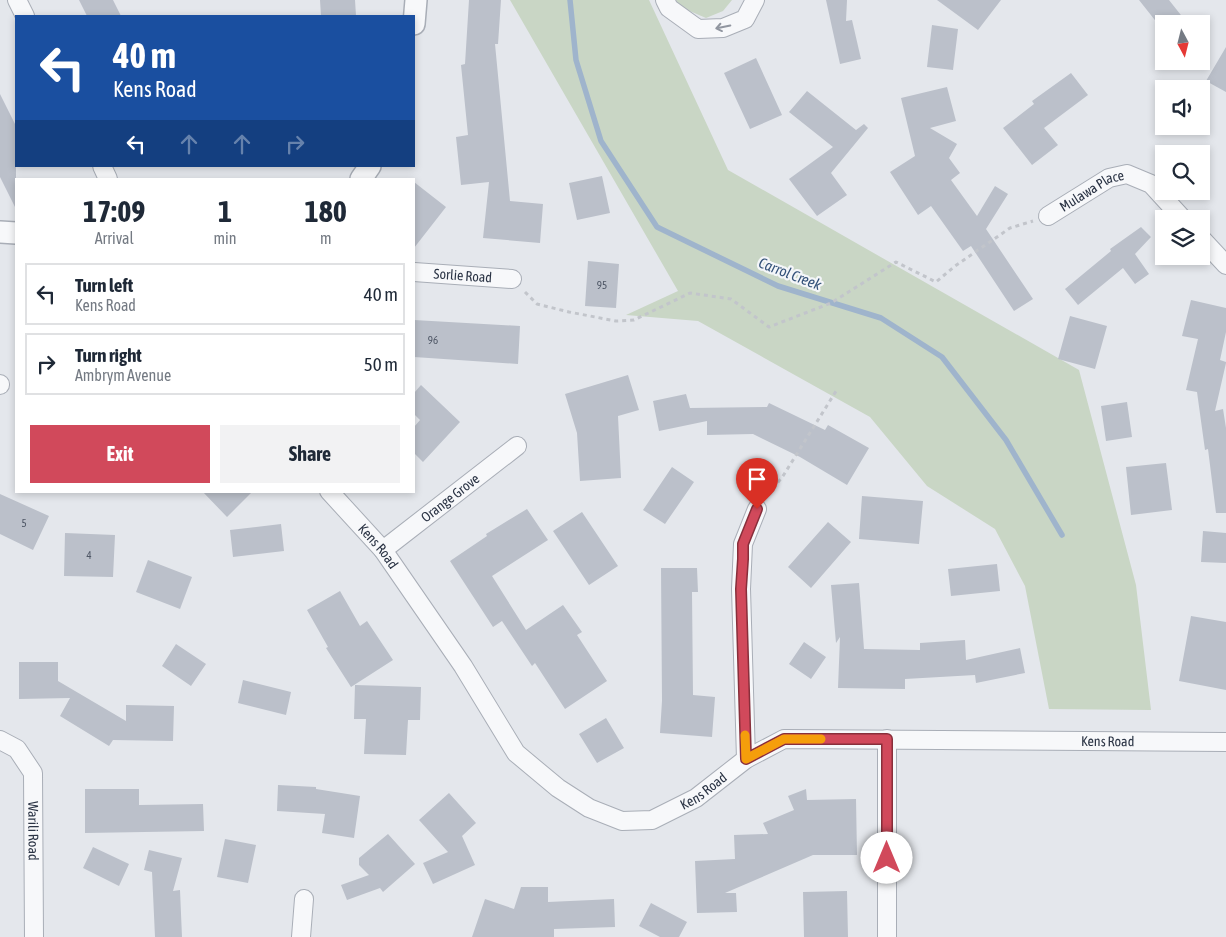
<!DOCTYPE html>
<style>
:root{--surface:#fff;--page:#f2f2f3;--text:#1f2937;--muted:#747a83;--line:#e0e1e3;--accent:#d1495b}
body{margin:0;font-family:"Asap Condensed",sans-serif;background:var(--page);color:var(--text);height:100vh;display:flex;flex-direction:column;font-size:19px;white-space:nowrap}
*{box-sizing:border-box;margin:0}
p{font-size:16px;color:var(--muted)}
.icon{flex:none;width:28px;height:28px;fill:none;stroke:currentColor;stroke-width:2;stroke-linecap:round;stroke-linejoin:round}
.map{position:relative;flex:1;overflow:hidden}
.drawer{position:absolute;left:15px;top:178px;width:400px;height:315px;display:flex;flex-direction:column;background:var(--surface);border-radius:0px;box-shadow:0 2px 8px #0003}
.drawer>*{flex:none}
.banner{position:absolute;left:15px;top:15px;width:400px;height:152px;border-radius:0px;box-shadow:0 2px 8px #0003;background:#1a4fa0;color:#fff;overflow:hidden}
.needle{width:32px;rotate:173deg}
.buttons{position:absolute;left:1155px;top:15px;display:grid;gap:10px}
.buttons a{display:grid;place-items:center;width:55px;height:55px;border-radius:0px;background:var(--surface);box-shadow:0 2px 8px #0003;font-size:25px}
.pin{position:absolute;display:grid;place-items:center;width:42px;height:42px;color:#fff;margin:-51px -21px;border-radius:50% 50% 50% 0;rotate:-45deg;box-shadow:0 0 5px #0007}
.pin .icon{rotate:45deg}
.me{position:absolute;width:55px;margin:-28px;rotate:0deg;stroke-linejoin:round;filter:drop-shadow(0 0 4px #0008)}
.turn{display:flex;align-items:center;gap:18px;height:105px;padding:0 15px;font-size:22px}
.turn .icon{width:65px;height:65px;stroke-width:2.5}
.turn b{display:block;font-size:35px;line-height:42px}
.lanes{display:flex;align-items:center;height:48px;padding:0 15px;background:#0003;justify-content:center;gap:25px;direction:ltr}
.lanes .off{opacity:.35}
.eta{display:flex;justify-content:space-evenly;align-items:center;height:85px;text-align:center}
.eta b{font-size:30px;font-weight:700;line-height:35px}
.primary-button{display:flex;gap:10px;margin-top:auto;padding:10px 15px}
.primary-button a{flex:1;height:58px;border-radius:0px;background:var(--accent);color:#fff;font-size:20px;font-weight:700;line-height:58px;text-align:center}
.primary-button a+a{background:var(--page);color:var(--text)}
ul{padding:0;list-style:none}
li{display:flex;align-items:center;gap:15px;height:62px;margin:0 10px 8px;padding:0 5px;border:2px solid var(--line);border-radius:0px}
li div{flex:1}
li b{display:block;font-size:19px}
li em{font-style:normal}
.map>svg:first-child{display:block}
.green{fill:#c9d6c5}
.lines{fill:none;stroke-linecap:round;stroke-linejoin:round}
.stream{stroke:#9fb4cc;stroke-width:5.5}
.building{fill:#bbc0ca}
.minor-casing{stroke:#a9aeb7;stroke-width:20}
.tertiary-casing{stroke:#a9aeb7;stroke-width:24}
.path{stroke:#c2c5cb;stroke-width:3;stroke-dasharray:4 4;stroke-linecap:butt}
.minor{stroke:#f7f8fa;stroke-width:18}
.tertiary{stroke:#f7f8fa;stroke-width:21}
.oneway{stroke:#9196a0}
.route-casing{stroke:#882f3b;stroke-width:12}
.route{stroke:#d1495b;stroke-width:9}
.slow{stroke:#f59e0b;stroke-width:9}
.labels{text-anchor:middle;stroke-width:4.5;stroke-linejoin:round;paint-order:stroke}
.number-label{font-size:11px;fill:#4f5766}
.street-label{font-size:14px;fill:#2b3445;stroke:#f4f6f9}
.water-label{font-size:15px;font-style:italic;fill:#34527a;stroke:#f4f6f9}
</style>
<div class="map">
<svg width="1226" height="937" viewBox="0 0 1226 937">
<rect width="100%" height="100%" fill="#e4e7ec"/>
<path class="green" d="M510 0H649L728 170 1079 370 1136 585 1151 710 1049 709 1025 586 995 529 927 486 870 417 698 321 626 315 678 291Z
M676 0H732L723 11 706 18 678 6Z"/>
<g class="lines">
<path class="stream" d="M570 0 576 60 601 141 657 227 778 286 881 318 942 357 1006 440 1062 535"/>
</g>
<path class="building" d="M79 0H113L121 16H87Z
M320 0H355L356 16H321Z
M469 0H501L498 44H495L510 201 543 204 540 243 483 238 489 182 461 185 456 137 468 135 461 65 465 64Z
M826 0H847L846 21 852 20 861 59 840 64Z
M937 0H1001L978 30Z
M1139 0H1169L1188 24H1158Z
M932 25 958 29 953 70 927 67Z
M1226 47V92L1206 81Z
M756 58 782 115 750 129 724 73Z
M1071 73 1088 95 1044 128 1058 145 1032 165 1003 128 1034 104 1032 101Z
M947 87 956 121 930 128 957 144 949 158 960 173 951 180 977 216 995 186 1008 194 986 229 1033 299 1014 311 971 246 963 251 931 206 918 215 890 172 915 156 901 98Z
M807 91 856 130 864 124 868 128 831 173 847 195 817 216 789 179 833 147 789 112Z
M0 94 16 126V209L0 177Z
M602 176 610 213 577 220 569 183Z
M414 182 446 207 414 248Z
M1141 227 1151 237 1135 254 1149 274 1135 284 1123 268 1078 305 1065 289 1111 251 1110 249Z
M588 261 619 264 616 308 585 306Z
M1191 300 1226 308V332L1220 360 1226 362V363L1215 411 1223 409 1226 428V513H1216L1208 449 1205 450 1197 392 1186 390 1198 339 1182 336Z
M1070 316 1107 326 1095 369 1058 359Z
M414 320 520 326 518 364 414 357Z
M628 375 639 410 618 416 621 478 580 481 577 433 565 394Z
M421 385 460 422 423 462 414 453V427L420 420 414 414V393Z
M686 394 690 408 767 407 769 403 825 430 828 425 869 448 847 485 800 457 753 434 707 435V421L659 431 653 401Z
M1127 402 1132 437 1106 441 1101 406Z
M1166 463 1172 510 1131 515 1126 467Z
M672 467 694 482 665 524 643 510Z
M202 491H253L227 517Z
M0 494 49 516 33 550 0 534Z
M862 496 923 501 919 544 859 539Z
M527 509 548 540 492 576 526 630 563 605 582 632 577 635 607 681 565 709 535 663 532 666 502 621 493 627 450 561 487 536 486 534Z
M582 512 618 566 589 585 553 531Z
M828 522 851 542 811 588 788 567Z
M281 524 284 551 233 557 230 530Z
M1203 531 1226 533V563L1201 562Z
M65 533 115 535 113 577 64 576Z
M148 560 192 577 180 609 136 592Z
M997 564 1000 591 951 596 948 569Z
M661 568H697L698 592H692L693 695 715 697 712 737 660 733 662 701Z
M859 583 864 649 920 650V643L965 640 966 660 1020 648 1025 673 976 683 975 675 905 679V689L838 688 840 637 836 643 831 585Z
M340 591 360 626 367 621 393 660 351 687 326 648 328 647 307 610Z
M1191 616 1226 622V690L1179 681Z
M804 642 826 657 811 679 789 664Z
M176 644 206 664 191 686 162 666Z
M19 662H58V681L126 721V705L174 706 173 741 113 740 109 746 60 716 70 698 19 699Z
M243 680 291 692 286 715 238 703Z
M355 685 421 687 420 720H408L406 755 364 754 366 719H354Z
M606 718 624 748 597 763 579 734Z
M278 785 316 787V789L360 796 354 838 322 833 325 814 277 811Z
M85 789H139V805L203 804 204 831 85 833Z
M806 789 807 800 856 799 857 855H813L725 893H736L737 912 697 913 695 861 735 859 734 835 768 834 763 823 794 810 788 796Z
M449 793 476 823 462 836 475 865 433 884 423 863 448 852 419 820Z
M388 834 415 864 383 892 380 888 347 900 341 885 369 875 359 865V858Z
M225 839 256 845 248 883 217 877Z
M93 847 129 864 119 886 83 868Z
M149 850 182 858 173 891 180 890 182 937H155L152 872 144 870Z
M521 887H548V902L614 899 615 927 554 929V937H472L485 899 514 909Z
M847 891 848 937H804L803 892Z
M651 903 687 922 679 937H660L639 926Z"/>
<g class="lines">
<g class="minor-casing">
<g id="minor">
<path d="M17 0 25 16"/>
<path d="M665 0 669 8 698 29 723 28 745 19 755 0"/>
<path d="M102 166 108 179"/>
<path id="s1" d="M1048 216 1109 178 1127 174 1151 184 1183 219"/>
<path d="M1201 238 1226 265"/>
<path id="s2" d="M414 272 512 279"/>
<path d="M0 384V385"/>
<path id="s3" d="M329 491 383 550 463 666 516 753 558 788 589 808 622 821 652 820 696 798 746 759 784 739 1226 742"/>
<path id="s4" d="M383 550 517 446"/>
<path id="s5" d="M0 740 17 749 33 773 34 937"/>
<path d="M746 759 741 589 743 544 757 509"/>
<path d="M301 937 304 899"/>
<path d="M887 937V739"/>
</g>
</g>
<g class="tertiary-casing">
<path id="tertiary" d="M414 24 416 0
M361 179 370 166
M0 232 16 233"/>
</g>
<path class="path" d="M525 292 537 304 569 312 616 321 634 320 690 293 731 299 769 327 831 303 896 262 936 282 955 266 1010 228 1033 221
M768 495 783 476 838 388"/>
<use href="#minor" class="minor"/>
<use href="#tertiary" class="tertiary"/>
</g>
<defs><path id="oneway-shaft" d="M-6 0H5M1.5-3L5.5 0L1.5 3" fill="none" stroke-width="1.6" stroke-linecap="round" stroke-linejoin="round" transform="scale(1.25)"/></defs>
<use class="oneway" href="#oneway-shaft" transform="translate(723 27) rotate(168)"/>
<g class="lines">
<g class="route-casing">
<path id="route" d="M757 509 743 544V559L741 589 746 759 784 739H887V858"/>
</g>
<use href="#route" class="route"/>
<path class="slow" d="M745 735 746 759 784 739H821"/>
</g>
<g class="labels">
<g class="number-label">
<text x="602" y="289">95</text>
<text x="433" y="344">96</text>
<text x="24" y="527">5</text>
<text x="89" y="559">4</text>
</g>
<g class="street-label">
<text dy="5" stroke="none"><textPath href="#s1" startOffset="51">Mulawa Place</textPath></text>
<text dy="5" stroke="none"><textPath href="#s2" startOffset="49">Sorlie Road</textPath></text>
<text dy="5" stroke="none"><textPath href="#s4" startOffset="85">Orange Grove</textPath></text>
<text dy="5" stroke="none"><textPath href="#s3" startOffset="74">Kens Road</textPath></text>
<text dy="5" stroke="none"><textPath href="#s3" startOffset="959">Kens Road</textPath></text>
<text dy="5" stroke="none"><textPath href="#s3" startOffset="539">Kens Road</textPath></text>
<text dy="5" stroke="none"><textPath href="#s5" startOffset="106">Warili Road</textPath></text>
</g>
<g class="water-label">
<text transform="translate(790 274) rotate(21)" y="5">Carrol Creek</text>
</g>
</g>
</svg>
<div class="buttons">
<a><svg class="needle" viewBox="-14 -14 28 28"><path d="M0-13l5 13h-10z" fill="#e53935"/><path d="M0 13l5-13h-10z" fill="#747a83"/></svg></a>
<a><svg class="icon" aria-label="sound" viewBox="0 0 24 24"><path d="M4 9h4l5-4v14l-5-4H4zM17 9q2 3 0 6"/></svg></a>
<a><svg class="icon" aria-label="search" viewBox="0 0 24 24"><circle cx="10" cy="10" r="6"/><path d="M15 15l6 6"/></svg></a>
<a><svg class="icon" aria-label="layers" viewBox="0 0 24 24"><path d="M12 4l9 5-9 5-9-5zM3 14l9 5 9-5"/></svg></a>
</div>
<div class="pin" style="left:757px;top:509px;background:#d93025"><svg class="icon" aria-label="arrive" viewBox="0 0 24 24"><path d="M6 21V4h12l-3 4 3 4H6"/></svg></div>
<svg class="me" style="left:887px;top:858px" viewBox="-20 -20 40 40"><circle r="19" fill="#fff"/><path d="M0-13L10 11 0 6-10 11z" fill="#d1495b"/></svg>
<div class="banner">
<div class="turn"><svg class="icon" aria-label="left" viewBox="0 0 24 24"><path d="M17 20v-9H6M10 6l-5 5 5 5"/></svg><div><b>40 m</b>Kens Road</div></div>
<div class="lanes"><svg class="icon" aria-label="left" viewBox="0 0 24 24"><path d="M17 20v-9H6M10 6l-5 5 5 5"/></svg><svg class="icon off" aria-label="ahead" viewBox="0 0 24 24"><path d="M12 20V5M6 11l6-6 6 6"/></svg><svg class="icon off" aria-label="ahead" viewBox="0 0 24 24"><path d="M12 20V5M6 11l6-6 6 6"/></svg><svg class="icon off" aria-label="right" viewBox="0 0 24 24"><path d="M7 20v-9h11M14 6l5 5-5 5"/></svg></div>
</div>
<section class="drawer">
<div class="eta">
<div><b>17:09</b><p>Arrival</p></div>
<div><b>1</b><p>min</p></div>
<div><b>180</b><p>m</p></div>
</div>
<ul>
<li><svg class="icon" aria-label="left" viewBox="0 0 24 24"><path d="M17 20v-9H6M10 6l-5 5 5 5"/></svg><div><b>Turn left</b><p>Kens Road</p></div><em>40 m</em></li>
<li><svg class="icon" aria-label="right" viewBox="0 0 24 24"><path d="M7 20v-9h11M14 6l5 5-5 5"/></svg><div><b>Turn right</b><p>Ambrym Avenue</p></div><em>50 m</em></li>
</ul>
<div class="primary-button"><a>Exit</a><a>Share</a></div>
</section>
</div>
